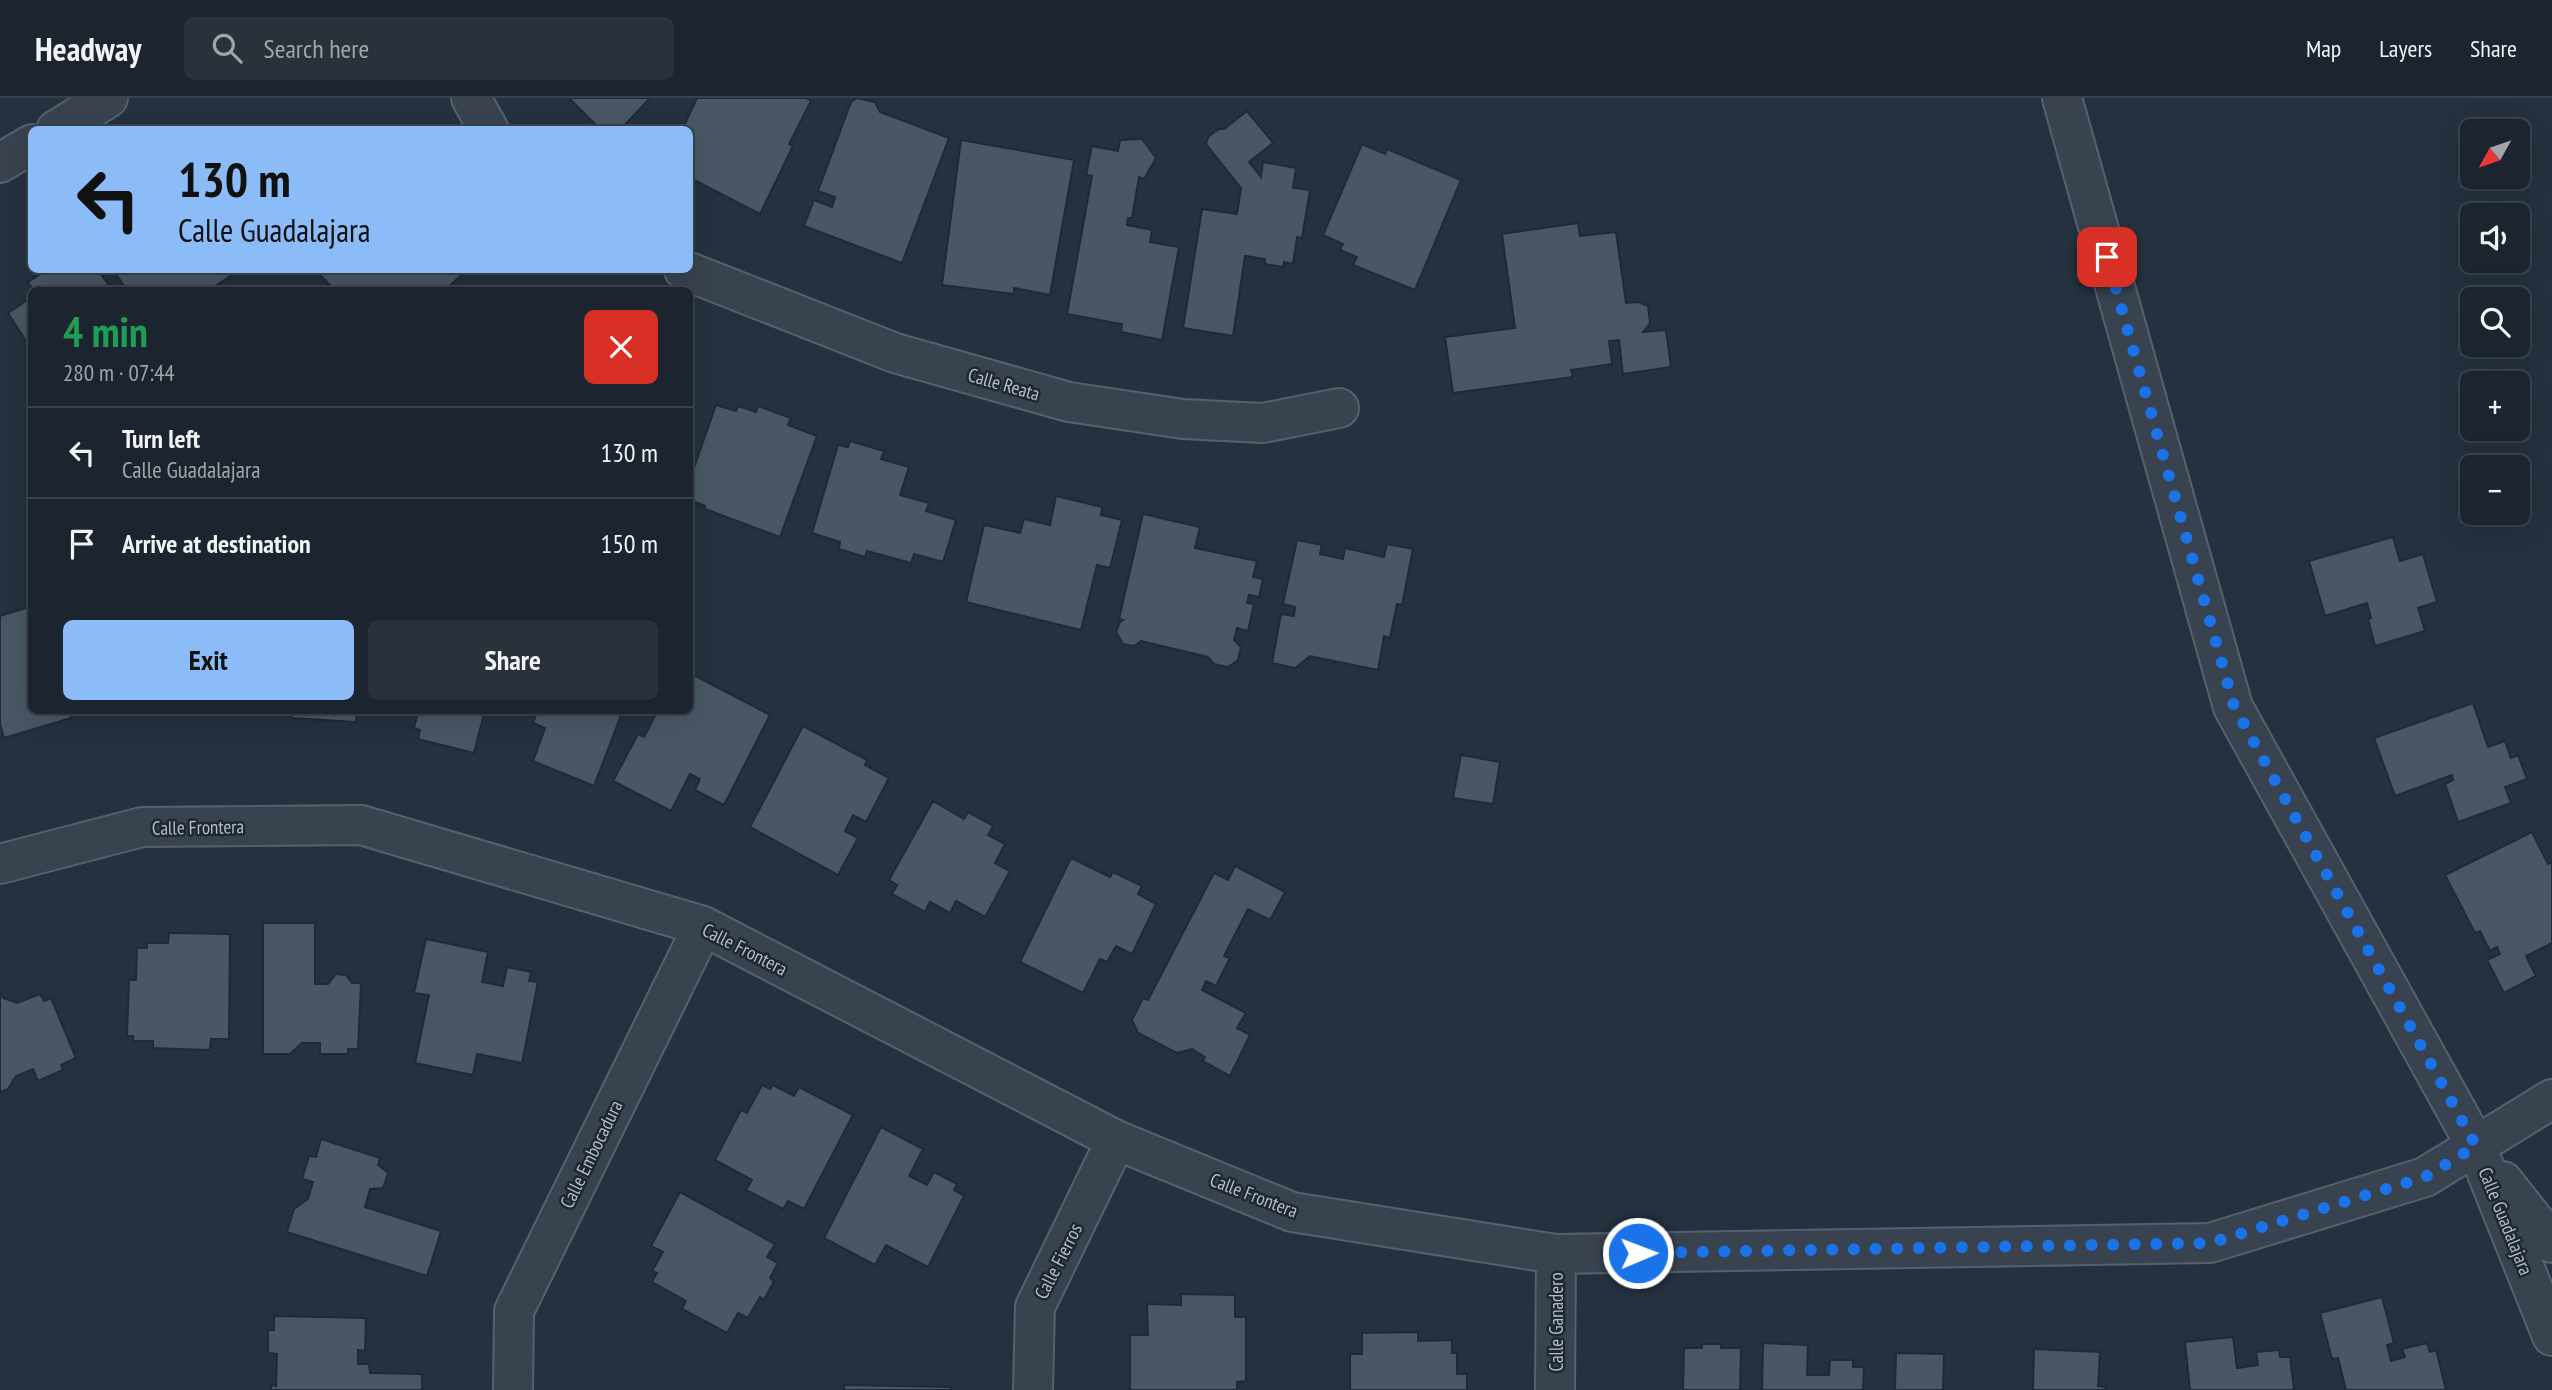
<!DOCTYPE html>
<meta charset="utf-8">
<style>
:root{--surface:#1c252f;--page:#29313b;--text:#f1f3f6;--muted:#a0a5aa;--line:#3a424b;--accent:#8cbcf8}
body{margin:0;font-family:"PT Sans Narrow",sans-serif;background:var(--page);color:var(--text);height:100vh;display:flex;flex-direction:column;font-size:26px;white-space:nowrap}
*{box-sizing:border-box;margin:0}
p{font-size:23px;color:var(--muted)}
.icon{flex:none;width:38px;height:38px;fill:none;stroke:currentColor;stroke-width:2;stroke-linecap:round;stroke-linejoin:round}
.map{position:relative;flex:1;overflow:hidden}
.details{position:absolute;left:28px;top:189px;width:665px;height:427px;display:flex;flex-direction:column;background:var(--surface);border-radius:10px;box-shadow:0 7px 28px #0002,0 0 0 2px var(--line)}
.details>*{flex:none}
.top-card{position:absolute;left:28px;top:28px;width:665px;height:147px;border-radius:10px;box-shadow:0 7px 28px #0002,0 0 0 2px var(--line);background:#8cbcf8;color:#111;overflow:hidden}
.needle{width:46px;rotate:230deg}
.buttons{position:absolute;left:2460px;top:21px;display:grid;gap:14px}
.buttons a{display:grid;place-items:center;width:70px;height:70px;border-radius:10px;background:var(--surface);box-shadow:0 7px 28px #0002,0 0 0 2px var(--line);font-size:35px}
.pin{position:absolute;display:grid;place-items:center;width:60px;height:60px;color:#fff;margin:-30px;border-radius:14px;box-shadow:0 4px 10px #0006}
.me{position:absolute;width:77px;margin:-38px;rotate:89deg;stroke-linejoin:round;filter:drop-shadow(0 0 5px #0008)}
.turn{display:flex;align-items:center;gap:24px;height:147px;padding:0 35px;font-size:32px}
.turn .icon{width:91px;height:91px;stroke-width:2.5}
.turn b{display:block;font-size:49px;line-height:60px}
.round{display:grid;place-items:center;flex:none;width:74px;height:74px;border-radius:10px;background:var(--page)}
.headline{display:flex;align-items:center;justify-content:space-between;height:119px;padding:0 35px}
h1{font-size:42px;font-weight:600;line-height:52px;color:#1e9e55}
.action{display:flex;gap:14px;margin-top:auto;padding:14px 35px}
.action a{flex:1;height:80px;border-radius:10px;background:var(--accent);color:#111;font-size:28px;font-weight:600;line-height:80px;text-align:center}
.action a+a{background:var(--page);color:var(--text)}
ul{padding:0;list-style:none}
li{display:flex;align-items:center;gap:21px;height:91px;padding:0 35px;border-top:2px solid var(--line)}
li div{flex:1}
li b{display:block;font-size:26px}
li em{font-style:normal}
header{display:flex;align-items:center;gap:42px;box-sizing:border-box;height:98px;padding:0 35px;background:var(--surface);border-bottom:2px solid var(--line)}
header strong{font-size:33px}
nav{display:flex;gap:38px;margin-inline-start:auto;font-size:24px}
.search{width:490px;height:63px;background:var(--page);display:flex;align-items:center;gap:18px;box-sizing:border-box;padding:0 24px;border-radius:10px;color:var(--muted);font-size:26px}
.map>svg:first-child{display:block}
.building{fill:#495765;stroke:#202a36;stroke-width:2}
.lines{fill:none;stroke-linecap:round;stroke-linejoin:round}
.minor-casing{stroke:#57616d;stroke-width:42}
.minor{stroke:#39434f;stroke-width:38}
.route{stroke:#1a73e8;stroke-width:12;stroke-dasharray:0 21.6}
.labels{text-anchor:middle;stroke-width:5;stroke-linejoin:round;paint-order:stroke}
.street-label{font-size:19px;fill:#b5beca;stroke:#1e2834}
</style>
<header>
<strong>Headway</strong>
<div class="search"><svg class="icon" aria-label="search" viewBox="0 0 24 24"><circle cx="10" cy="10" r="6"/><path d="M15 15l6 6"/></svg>Search here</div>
<nav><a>Map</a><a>Layers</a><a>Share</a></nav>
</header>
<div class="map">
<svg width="2552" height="1292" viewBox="0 0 2552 1292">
<rect width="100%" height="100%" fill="#25313f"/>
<path class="building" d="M569 0H650L620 32H608L606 29 601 32Z
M697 0H806L811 3 789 46 793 48 760 116 690 80V67L693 60 690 58V32H682Z
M857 0 875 4 880 14 949 40 902 165 804 128 814 102 832 109 835 99 818 93 851 4Z
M1247 13 1273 45 1249 64 1261 79 1263 64 1296 70 1293 90 1310 92 1302 140 1297 139 1293 166 1284 164 1283 169 1265 166V161L1245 158 1233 238 1183 230 1202 111 1237 116 1241 90 1206 46 1209 38 1219 31H1224Z
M1142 41 1156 60 1144 81 1139 79 1132 120H1128L1127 127 1152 132 1150 144 1179 149 1162 242 1121 234 1122 226 1067 216 1092 78 1086 77 1092 48 1118 53 1120 42Z
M961 42 1074 62 1050 197 1014 190V196L942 187Z
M1362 46 1385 56 1387 51 1461 82 1415 192 1353 167 1357 159 1340 152 1343 146 1323 137Z
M1578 125 1580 138 1616 134 1626 205 1638 204 1648 208 1650 225 1643 234 1666 232 1671 269 1623 276 1619 242 1609 243 1612 266 1571 272 1573 279 1453 295 1445 239 1515 230 1502 136Z
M47 172 53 174 56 172H98L112 192H33L28 184Z
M113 172H234L236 174 214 189 216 192H127Z
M315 172H467L445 192H330L333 190Z
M32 199V252L8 215Z
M716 307 736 313 738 308 756 314 758 308 791 320 788 327 817 338 780 439 705 411V408L690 402V381Z
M850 343 884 353 881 361 909 369 900 397 929 405 926 413 956 422 943 464 914 456 911 465 867 453 865 459 839 451 840 444 812 435 838 347 848 349Z
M1056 398 1102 409 1101 417 1122 422 1110 470 1097 467 1081 532 966 504 984 427 1020 435 1024 421 1050 427Z
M1143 416 1200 429 1195 450 1257 463 1253 479 1263 481 1259 499 1249 497 1247 505 1254 506 1248 533 1237 530 1234 542 1241 549 1238 562 1228 569 1214 566 1208 559 1141 543 1134 548 1123 546 1116 534 1120 524 1123 522 1119 521Z
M2393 439 2400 463 2423 456 2437 504 2418 510 2425 533 2375 548 2368 521 2371 520 2367 505 2325 518 2309 463Z
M1297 442 1322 447 1320 456 1343 461 1345 450 1384 459 1387 446 1413 451 1402 507 1397 506 1390 540 1384 538 1378 572 1310 558 1295 570 1272 565 1281 516 1294 518 1295 509 1283 506Z
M32 508V612H69L71 620 4 640 0 626V518Z
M690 575 770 617 724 707 695 692 700 681 690 676 671 713 613 683 638 636 644 639 658 612H690Z
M2473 605 2488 649 2505 643 2511 660 2518 657 2527 681 2505 689 2511 705 2458 724 2445 686 2453 682 2452 677 2395 698 2374 640Z
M292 612H357L356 624 292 620Z
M395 612H485L474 655 418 641 420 632 414 630 417 618Z
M538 612H623L594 688 533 663 545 630 533 625Z
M803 628 867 662 865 667 889 680 866 724 853 717 845 733 858 740 838 777 750 729Z
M1461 657 1500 664 1493 706 1453 700Z
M933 703 964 721 968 714 993 728 988 737 1005 746 995 765 1010 773 985 819 956 803 950 815 930 804 925 814 892 796 897 787 889 782Z
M2532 734 2548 766 2552 764V845L2526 858 2536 878 2504 895 2487 862 2500 856 2497 849 2490 853 2480 833 2475 835 2445 777Z
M1071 760 1110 779 1113 774 1142 788 1138 796 1156 806 1132 856 1116 848 1107 864 1100 861 1083 895 1020 864Z
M1235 768 1285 794 1270 822 1248 811 1224 858 1230 860 1216 888 1206 883 1202 892 1246 915 1237 930 1250 937 1230 978 1203 963 1205 959 1192 951 1177 955 1138 935 1132 922 1143 900 1148 902 1214 775 1228 782Z
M263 825H315V886H328L336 876 346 877 352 885H361L358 951H348V956H320V945H302L290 956H263Z
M169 835 230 836 229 941H211L210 952 153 950V943H133V938H127L129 882H136L137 850H147V845H168Z
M426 841 488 854 482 884 503 888 507 869 531 874 529 883 538 884 522 965 477 956 473 977 415 965 429 897 414 895Z
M0 894 3 900 17 905 40 896 44 903 51 900 76 960 61 967 63 972 38 983 33 971 16 978 8 991 0 994Z
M762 987 770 991 773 987 794 998 799 989 853 1017 804 1111 788 1103 783 1111 746 1092 752 1082 715 1062 741 1012 747 1015Z
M881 1029 923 1051 909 1078 927 1087 934 1074 957 1086 954 1092 964 1098 928 1169 886 1147 875 1167 824 1140Z
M321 1041 380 1060 378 1067 388 1075 383 1090 370 1091 365 1109 441 1133 427 1178 287 1134 294 1111 308 1101 313 1084 302 1081 309 1058 316 1059Z
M680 1094 775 1146 767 1159 778 1165 770 1180 774 1183 764 1202 760 1199 748 1220 738 1215 727 1235 682 1211 686 1203 652 1184 657 1175 652 1173 663 1154 651 1148Z
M1181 1196 1235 1197V1219H1246V1283L1237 1284V1292H1130V1237H1148L1147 1206 1181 1207Z
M2382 1199 2394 1245 2387 1247 2391 1263 2405 1259 2402 1251 2427 1245 2430 1254 2436 1252 2446 1292H2346L2338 1260 2332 1261 2320 1215Z
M274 1218 366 1220 365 1253 358 1252V1266H369L370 1275 422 1276V1292H271V1287L276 1288 277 1256 268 1255V1232H274Z
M1418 1234V1243L1452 1242V1255H1457V1276H1467V1292H1350V1256H1362V1235Z
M2233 1239 2237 1270 2258 1267 2256 1254 2279 1252 2280 1259H2290L2294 1292H2190L2185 1244Z
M1763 1245 1808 1247 1807 1277H1829L1830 1262H1853V1269H1864L1863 1292H1762Z
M1702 1246H1721V1250H1741L1740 1292H1683L1684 1250H1702Z
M2034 1251 2100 1254 2098 1288 2106 1289V1292H2033Z
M1896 1255 1944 1256 1943 1292H1895Z
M844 1287 951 1289V1292H844Z"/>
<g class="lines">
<g class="minor-casing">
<path id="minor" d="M471 0 489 32
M2062 0 2233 609 2476 1048 2552 1238
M56 32 108 0
M0 65 32 46
M684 172 895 255 1069 304 1183 321 1263 325 1339 310
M0 766 142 729 361 727 703 828 1116 1042 1292 1114 1556 1156 2210 1145 2425 1079 2552 1001
M2503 1083 2552 1145
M513 1292 514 1213 703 828
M1033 1292 1035 1209 1116 1042
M1555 1292 1556 1156"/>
</g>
<use href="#minor" class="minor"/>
</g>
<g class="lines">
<path class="route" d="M1638 1155 2210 1145 2425 1079 2476 1048 2234 608 2107 159"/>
</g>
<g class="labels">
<g class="street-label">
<text transform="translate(1004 286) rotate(16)" y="7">Calle Reata</text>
<text transform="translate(198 729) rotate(-1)" y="7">Calle Frontera</text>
<text transform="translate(745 851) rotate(27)" y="7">Calle Frontera</text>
<text transform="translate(591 1056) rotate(-64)" y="7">Calle Embocadura</text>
<text transform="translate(1254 1097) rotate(21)" y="7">Calle Frontera</text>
<text transform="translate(2506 1123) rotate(68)" y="7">Calle Guadalajara</text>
<text transform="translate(1058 1163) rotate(-63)" y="7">Calle Fierros</text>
<text transform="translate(1556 1224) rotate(-90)" y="7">Calle Ganadero</text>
</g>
</g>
</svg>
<div class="buttons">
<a><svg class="needle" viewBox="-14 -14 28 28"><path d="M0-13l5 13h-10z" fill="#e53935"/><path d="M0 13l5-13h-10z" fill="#a0a5aa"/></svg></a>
<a><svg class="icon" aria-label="sound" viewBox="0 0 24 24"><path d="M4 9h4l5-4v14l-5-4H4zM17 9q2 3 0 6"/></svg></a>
<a><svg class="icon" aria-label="search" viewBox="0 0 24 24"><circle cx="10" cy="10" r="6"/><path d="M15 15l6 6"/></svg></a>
<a>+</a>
<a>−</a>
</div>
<div class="pin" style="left:2107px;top:159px;background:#d93025"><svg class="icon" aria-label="arrive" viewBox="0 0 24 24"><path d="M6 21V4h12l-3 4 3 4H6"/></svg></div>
<svg class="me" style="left:1638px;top:1155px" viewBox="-20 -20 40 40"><circle r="17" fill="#1a73e8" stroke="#fff" stroke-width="3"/><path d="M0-11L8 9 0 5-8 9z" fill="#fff"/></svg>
<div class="top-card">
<div class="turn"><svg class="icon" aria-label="left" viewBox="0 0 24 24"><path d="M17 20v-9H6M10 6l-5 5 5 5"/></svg><div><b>130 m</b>Calle Guadalajara</div></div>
</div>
<section class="details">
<div class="headline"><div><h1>4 min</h1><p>280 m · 07:44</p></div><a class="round" style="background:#d93025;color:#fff"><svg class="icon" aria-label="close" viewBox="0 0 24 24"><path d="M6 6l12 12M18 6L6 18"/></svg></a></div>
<ul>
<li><svg class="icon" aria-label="left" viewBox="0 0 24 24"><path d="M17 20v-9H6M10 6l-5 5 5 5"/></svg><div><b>Turn left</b><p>Calle Guadalajara</p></div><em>130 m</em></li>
<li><svg class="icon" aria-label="arrive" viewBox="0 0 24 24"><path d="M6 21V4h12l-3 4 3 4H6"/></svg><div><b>Arrive at destination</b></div><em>150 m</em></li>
</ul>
<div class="action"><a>Exit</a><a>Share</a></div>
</section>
</div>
